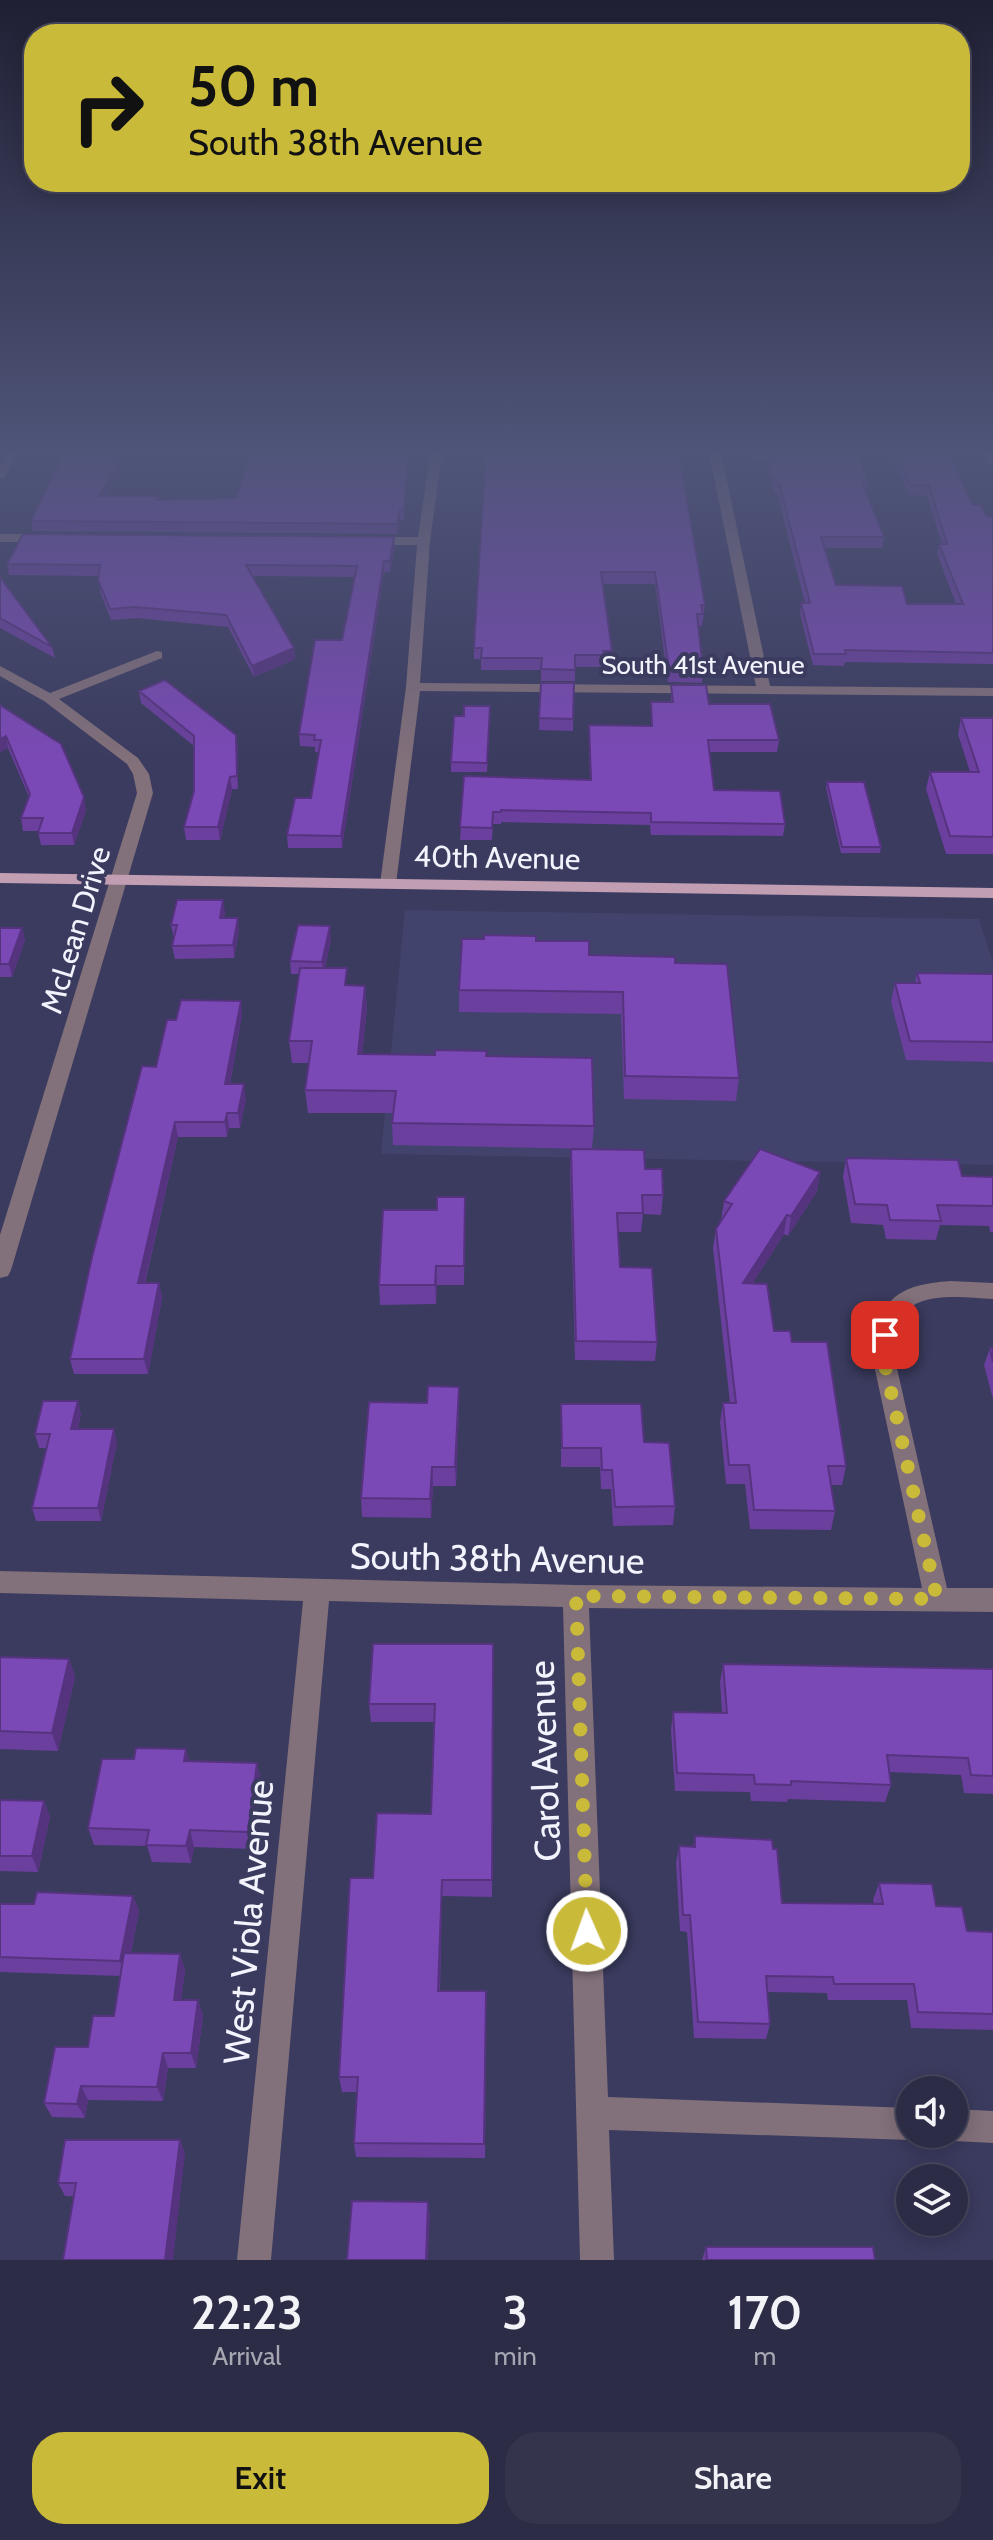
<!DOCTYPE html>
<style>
:root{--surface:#2c2c46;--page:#34344d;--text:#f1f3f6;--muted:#a6a7b3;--line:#48485f;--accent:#caba3a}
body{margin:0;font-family:Cabin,sans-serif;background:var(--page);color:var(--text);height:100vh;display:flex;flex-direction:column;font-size:30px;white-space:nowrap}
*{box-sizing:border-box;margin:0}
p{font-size:26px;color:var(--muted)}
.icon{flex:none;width:44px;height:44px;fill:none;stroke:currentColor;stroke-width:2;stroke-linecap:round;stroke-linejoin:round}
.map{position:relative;height:2260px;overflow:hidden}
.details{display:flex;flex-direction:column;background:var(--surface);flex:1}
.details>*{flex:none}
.guide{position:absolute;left:24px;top:24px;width:946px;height:168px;border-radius:32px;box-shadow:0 4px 20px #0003,0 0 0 2px var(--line);background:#caba3a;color:#111;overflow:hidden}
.buttons{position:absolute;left:896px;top:2076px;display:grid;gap:16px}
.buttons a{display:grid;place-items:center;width:72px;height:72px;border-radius:50%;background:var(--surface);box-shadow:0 4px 20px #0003,0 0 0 2px var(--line);font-size:40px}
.pin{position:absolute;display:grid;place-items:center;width:68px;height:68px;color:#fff;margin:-34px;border-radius:16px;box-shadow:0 4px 12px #0006}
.me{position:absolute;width:88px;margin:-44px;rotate:358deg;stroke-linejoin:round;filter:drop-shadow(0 0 6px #0008)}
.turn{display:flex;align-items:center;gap:28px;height:168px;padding:0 32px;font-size:36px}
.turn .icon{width:104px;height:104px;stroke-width:2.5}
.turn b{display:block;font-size:56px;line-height:68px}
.eta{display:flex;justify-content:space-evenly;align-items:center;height:136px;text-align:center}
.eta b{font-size:48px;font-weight:600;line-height:56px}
.button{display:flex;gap:16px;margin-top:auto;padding:16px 32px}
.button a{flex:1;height:92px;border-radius:32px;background:var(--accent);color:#111;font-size:32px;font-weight:600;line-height:92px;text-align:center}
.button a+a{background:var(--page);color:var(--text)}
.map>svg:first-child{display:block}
.built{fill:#42436d}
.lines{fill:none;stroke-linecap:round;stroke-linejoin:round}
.minor{fill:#82707a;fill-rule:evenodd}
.primary{fill:#c29eb3;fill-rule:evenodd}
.wall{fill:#6a3f9d}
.shaded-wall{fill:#56337f}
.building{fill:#7b49b6;stroke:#56337f;stroke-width:2}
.route{stroke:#caba3a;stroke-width:14;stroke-dasharray:0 25.2}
.labels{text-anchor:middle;stroke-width:8;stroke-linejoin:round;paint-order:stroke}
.far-street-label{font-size:26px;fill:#f2f3fc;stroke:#3a3b5e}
.street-label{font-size:30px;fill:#f2f3fc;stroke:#3a3b5e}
.near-street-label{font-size:36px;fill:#f2f3fc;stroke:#3a3b5e}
</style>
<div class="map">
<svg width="993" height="2260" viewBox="0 0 993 2260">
<rect width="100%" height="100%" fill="#3a3b5e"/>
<path class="built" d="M405 910 979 919 993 963V1165L381 1154Z"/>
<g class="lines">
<path class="minor" d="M11 447H22L4 478 0 479V466Z
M431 447H443L430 541 420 683 756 686 708 447H720L770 686 993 688V696L420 691 396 884 394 888H382L380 884 406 687 417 545H368L362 541 368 537H418Z
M980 447H991L993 466 989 465Z
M0 534H48L54 538 48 542H0Z
M157 651 162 652V658L59 699 138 758 149 774 153 793 11 1270 8 1276 0 1278V1235L137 793 133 774 127 764 44 701 0 676V666L50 693Z
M950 1281 993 1283V1299C965 1298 915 1289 900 1320 895 1329 895 1341 893 1351L947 1588H993V1612L589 1608 608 2097 910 2108V2134L922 2136 910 2140 609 2130 614 2260H580L563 1607 329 1601 271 2260H237L303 1601 0 1593V1571L576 1585 922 1588 871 1351C880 1299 897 1285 950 1281Z
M954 2109 993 2111V2143L954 2141 942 2137 941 2134H954Z"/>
<path class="primary" d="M0 873 993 888V898L0 883Z"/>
</g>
<path class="wall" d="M59 447H112L122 469 106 496 159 500 236 498 250 457 150 452 149 447H410L404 520H400L398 534 33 531 31 521 63 454Z
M486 447 705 605 702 626H698L703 671 702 683 668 682 655 584H603L612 651 611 663H603V667H575V681H541V670H481V659H474V648Z
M751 447H857L868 484 867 494 884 537 882 548H824L836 585 907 604H956L937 554 939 544H942L927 496 909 495 888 447H947L972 504 986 516 993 517V664L845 662 844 666 813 665 800 614 801 603H805L777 493H774L766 462H755Z
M395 548 390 572H384L342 848H288L287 835 311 798 319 752H315V747L300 746 299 734 342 640 355 577 252 576 294 648 295 659 254 677 228 627 137 618 111 620 100 592 99 576 9 575 7 564Z
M0 577 52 647 55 658 0 628Z
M541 683H574L573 731 539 730Z
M671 685 779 740 777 752H710L714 790 785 824 783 836 651 835 650 825 501 822V824H493L492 840H460L464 776 590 780 589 725 651 726V702H671Z
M139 691 238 748V789H232L220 840H186L184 827 194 791V746L141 703Z
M0 705 86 810 74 845H41L38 831H23L21 818 29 797 8 748 0 752Z
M490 706 487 772H451V762L464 716Z
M961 718H993V854H946L926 789 930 772H970L958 734Z
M827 782 881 847 880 853H841L826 788Z
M225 912 224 918 239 930 234 958 175 959 172 946 174 938 171 925Z
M0 928H22L25 940 12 977H0Z
M331 939 325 968 348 985 365 986 367 1008 362 1054 487 1056 594 1126 592 1149 393 1145 392 1123 393 1113H308L305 1090 309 1063H292L289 1041 299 974H291L290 961Z
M536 941 589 955 675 963 739 1078 736 1101 624 1099 621 1014 459 1012V990Z
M917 973 993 974V1062L906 1060 891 1002 895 983H915Z
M242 1015 230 1084 246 1099 240 1128H229L227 1137H178L145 1283H159L162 1298 148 1374H74L70 1359 156 1067Z
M571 1149 645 1169 663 1195 661 1215 643 1214 641 1232H618L620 1267 657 1342 655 1361 575 1360 570 1168Z
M846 1158 962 1176 993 1177V1232H990L989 1226 940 1225 936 1240 886 1239 883 1225 851 1223 843 1177Z
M820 1172 817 1191 788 1236 784 1234 752 1284 774 1331 792 1342 846 1466 842 1485H831L835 1511 831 1530 750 1529 745 1484H726L720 1422 723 1403H730L713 1248 716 1229 721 1220 724 1201Z
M437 1210 465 1217 464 1285H437L436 1304 380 1305 379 1285Z
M990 1348H993V1399L984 1365Z
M459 1387V1406L456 1486H433L431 1518 362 1517 361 1498 427 1403Z
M78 1401 81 1414 78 1429 117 1442 101 1521H36L32 1508 47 1448H39L35 1434Z
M561 1404 644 1442 675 1506 673 1525 613 1526 611 1489H601L600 1467H561Z
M493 1644 492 1897 442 1896 440 1991H486L485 2158 356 2157 354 2143 357 2092H342L339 2077 431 1814 435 1722H371L369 1704Z
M0 1657 69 1659 75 1677 58 1751 0 1749Z
M723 1664 993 1669V1794L964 1793 961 1775 890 1772 891 1785 885 1802 788 1799 787 1802 751 1801 750 1792 675 1791 671 1730 673 1712H722L720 1682Z
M189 1761 261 1780 252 1849 194 1847 191 1863 152 1862 147 1846 94 1845 88 1828Z
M0 1800 44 1801 50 1817 38 1872 0 1871Z
M695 1836 782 1903 874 1904 873 1900 879 1883 936 1906 967 1931 993 1932V2030L911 2028 907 2000H828L827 1993 767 1992 770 2024 766 2039 694 2038 687 1932 680 1931 676 1863 679 1846 693 1847Z
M133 1896 139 1911 131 1953 185 1969 181 2000H198L203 2016 196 2068H168L163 2101 88 2100 85 2118 52 2117 44 2103 114 2016 121 1976 0 1972V1904H34Z
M180 2140 185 2154 73 2196H65L58 2183Z
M706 2247 875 2260H702Z"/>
<path class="shaded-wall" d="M409 447H410L404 520V510Z
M120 459 122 469 101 506 99 496Z
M400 510V520L398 534 397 524Z
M394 537 395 548 390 572V561Z
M384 561V572L342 848 341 836Z
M294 648 295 659 254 677 252 666Z
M236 735 238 748V789L237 776Z
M6 736 8 748 0 752V739Z
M230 777 232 789 220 840 218 827Z
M84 797 86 810 74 845 72 833Z
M223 900 225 912 221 930 220 918Z
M238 918 239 930 234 958 233 945Z
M330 926 331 939 323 975 322 962Z
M22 928 25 940 12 977 9 964Z
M365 986 367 1008 360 1076 358 1054Z
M241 1001 242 1015 227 1099 225 1084Z
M244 1084 246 1099 240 1128 238 1113Z
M227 1113 229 1128 227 1137 225 1122Z
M175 1122 178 1137 141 1298 138 1283Z
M820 1172 817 1191 788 1236 791 1216Z
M787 1215 784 1234 740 1303 743 1283Z
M436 1266 437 1285 436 1304 435 1285Z
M159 1283 162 1298 148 1374 144 1359Z
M459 1387V1406L456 1486 455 1467Z
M78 1401 81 1414 75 1442 71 1429Z
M114 1429 117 1442 101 1521 98 1508Z
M432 1467 433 1486 431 1518 430 1499Z
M69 1659 75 1677 58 1751 52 1733Z
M186 1749 191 1767 184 1761Z
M257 1763 261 1780 252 1849 248 1832Z
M44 1801 50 1817 38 1872 32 1856Z
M190 1830 194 1847 191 1863 186 1846Z
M442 1880V1896L439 2006 438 1991Z
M133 1896 139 1911 126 1976 120 1961Z
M180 1954 185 1969 179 2016 174 2000Z
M198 2000 203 2016 196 2068 191 2053Z
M163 2053 168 2068 163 2101 157 2087Z
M81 2086 88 2100 85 2118 77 2104Z
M180 2140 185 2154 173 2260H165Z
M428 2202 430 2215 428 2260H426Z"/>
<path class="building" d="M63 447H112L120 459 99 496H159L157 500 236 498 253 447H409L404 510H400L397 524 31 521 65 450Z
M486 447H678L705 605H701L703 614H697L703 671 669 670 655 572H601L612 651H603L604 655H575V670L541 669 542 658H481L482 648H474Z
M755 447H857L868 484H863L884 537H821L836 585 902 586 907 604H963L939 544H947L929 485H910L894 447H947L972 504 981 505 986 516 993 517V653L845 650 846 654H814L801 603H810L779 483 775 482 767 452H756Z
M23 534 394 537 390 561H384L341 836 287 835 295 798H311L321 740H314L315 735 299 734 315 640H342L357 566 246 565 294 648 252 666 226 615 135 607 110 609 98 580 100 565 7 564Z
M0 577 52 647 0 618Z
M165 680 236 735 237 776 230 777 218 827H184L194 791V736L139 691Z
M541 683H574L573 719 539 718Z
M671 685H706L709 704H770L779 740H708L714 790 780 791 785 824 651 822V813L501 810V812H493L492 828 460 827 464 776 591 780 589 725 652 726 651 702H673Z
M0 705 61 744 84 797 72 833H38L43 818H21L30 794 6 736 0 739Z
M464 706H490L487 763 451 762 454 716H464Z
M961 718H993V837L950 836 930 772H979Z
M827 782H864L881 847H842Z
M177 900H223L220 918H238L233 945 172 946 177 925H171Z
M298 925 330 926 322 962 290 961Z
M0 928H22L9 964H0Z
M484 935 536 936V941H589V955L675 957V963L727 964 739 1078 625 1076 623 992 459 990 462 939H484Z
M300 968H347L345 985 365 986 358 1054 435 1055V1050L487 1051 486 1056 592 1058 594 1126 392 1123 396 1091 305 1090 312 1041H289Z
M917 973 993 974V1042L910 1041 895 983H920Z
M181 1000 241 1001 225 1084H244L238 1113H227L225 1122H175L138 1283H159L144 1359H70L92 1257 142 1066 156 1067 167 1020H176Z
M571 1149 644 1150 645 1169H662L663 1195H642L643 1213H617L620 1267 652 1268 657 1342 576 1341Z
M760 1149 820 1172 791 1216 787 1215 743 1283 767 1284 774 1331H790L792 1342H827L846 1466H828L835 1511 754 1510 749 1465H729L723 1403H736L716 1229 732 1204 724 1201Z
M846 1158 958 1160 962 1176 993 1177V1206L937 1205 941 1221 890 1220 887 1205 855 1204Z
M437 1197H465L464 1266H436L435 1285H379L383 1210H437Z
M990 1348H993V1362Z
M428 1386 459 1387 455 1467H432L430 1499 361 1498 369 1402 427 1403Z
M43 1401H78L71 1429H114L98 1508H32L50 1434H35Z
M561 1404H641L644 1442 669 1443 675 1506 615 1507 612 1470H602L601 1448H562Z
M373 1644H493L492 1880H442L438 1991H486L484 2144 354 2143 358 2077H339L350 1878H373L377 1813 431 1814 435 1704H369Z
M0 1657 69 1659 52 1733 0 1731Z
M723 1664 993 1669V1776L971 1775 968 1758 887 1755 891 1785 791 1781V1785L755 1784 754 1775 677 1773 673 1712 727 1713Z
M136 1748 186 1749 184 1761 257 1763 248 1832 190 1830 186 1846 146 1845 149 1830 88 1828 102 1759H134Z
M0 1800 44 1801 32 1856H0Z
M695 1836 772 1840 773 1849H777L782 1903 883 1904 879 1883 932 1884 936 1906 962 1907 967 1931 993 1932V2014L918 2012 914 1984H834L833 1977 766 1976 770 2024 698 2022 690 1915H683L679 1846 695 1847Z
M37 1892 133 1896 120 1961 0 1957V1904H34Z
M124 1953 180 1954 174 2000H198L191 2053H163L157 2087 81 2086 77 2104 44 2103 55 2047H88L93 2016H114Z
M65 2140H180L165 2260H63L76 2183H58Z
M352 2201 428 2202 426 2260H347Z
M706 2247H873L875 2260H707Z"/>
<linearGradient id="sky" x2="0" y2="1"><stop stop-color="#202034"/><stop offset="0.59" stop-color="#4f5579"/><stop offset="1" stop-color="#4f5579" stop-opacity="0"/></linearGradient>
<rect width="993" height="764" fill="url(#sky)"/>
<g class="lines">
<path class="route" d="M587 1931 576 1596 937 1599 882 1351 885 1335"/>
</g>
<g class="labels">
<g class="far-street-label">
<text x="703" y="674">South 41st Avenue</text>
</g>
<g class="street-label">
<text transform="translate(497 858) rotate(1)" y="10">40th Avenue</text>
<text transform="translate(76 930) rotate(-73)" y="10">McLean Drive</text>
</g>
<g class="near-street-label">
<text transform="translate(497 1558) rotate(1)" y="13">South 38th Avenue</text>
<text transform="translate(544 1761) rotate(-92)" y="13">Carol Avenue</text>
<text transform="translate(248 1922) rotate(-85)" y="13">West Viola Avenue</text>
</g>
</g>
</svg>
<div class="buttons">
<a><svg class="icon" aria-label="sound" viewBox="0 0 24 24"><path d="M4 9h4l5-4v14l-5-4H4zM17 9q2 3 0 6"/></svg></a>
<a><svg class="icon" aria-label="layers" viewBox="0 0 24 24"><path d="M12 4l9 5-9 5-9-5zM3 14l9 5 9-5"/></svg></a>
</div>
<div class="pin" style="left:885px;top:1335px;background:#d93025"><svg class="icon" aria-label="arrive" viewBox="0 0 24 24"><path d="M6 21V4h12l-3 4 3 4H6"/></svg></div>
<svg class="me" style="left:587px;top:1931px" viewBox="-20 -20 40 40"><circle r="17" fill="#caba3a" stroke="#fff" stroke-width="3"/><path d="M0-11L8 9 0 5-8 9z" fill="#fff"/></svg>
<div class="guide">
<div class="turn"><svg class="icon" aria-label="right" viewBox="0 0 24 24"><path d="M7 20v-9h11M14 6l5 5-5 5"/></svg><div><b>50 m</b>South 38th Avenue</div></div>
</div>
</div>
<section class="details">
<div class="eta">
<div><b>22:23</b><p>Arrival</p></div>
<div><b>3</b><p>min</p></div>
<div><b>170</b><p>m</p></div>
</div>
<div class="button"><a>Exit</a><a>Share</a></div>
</section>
